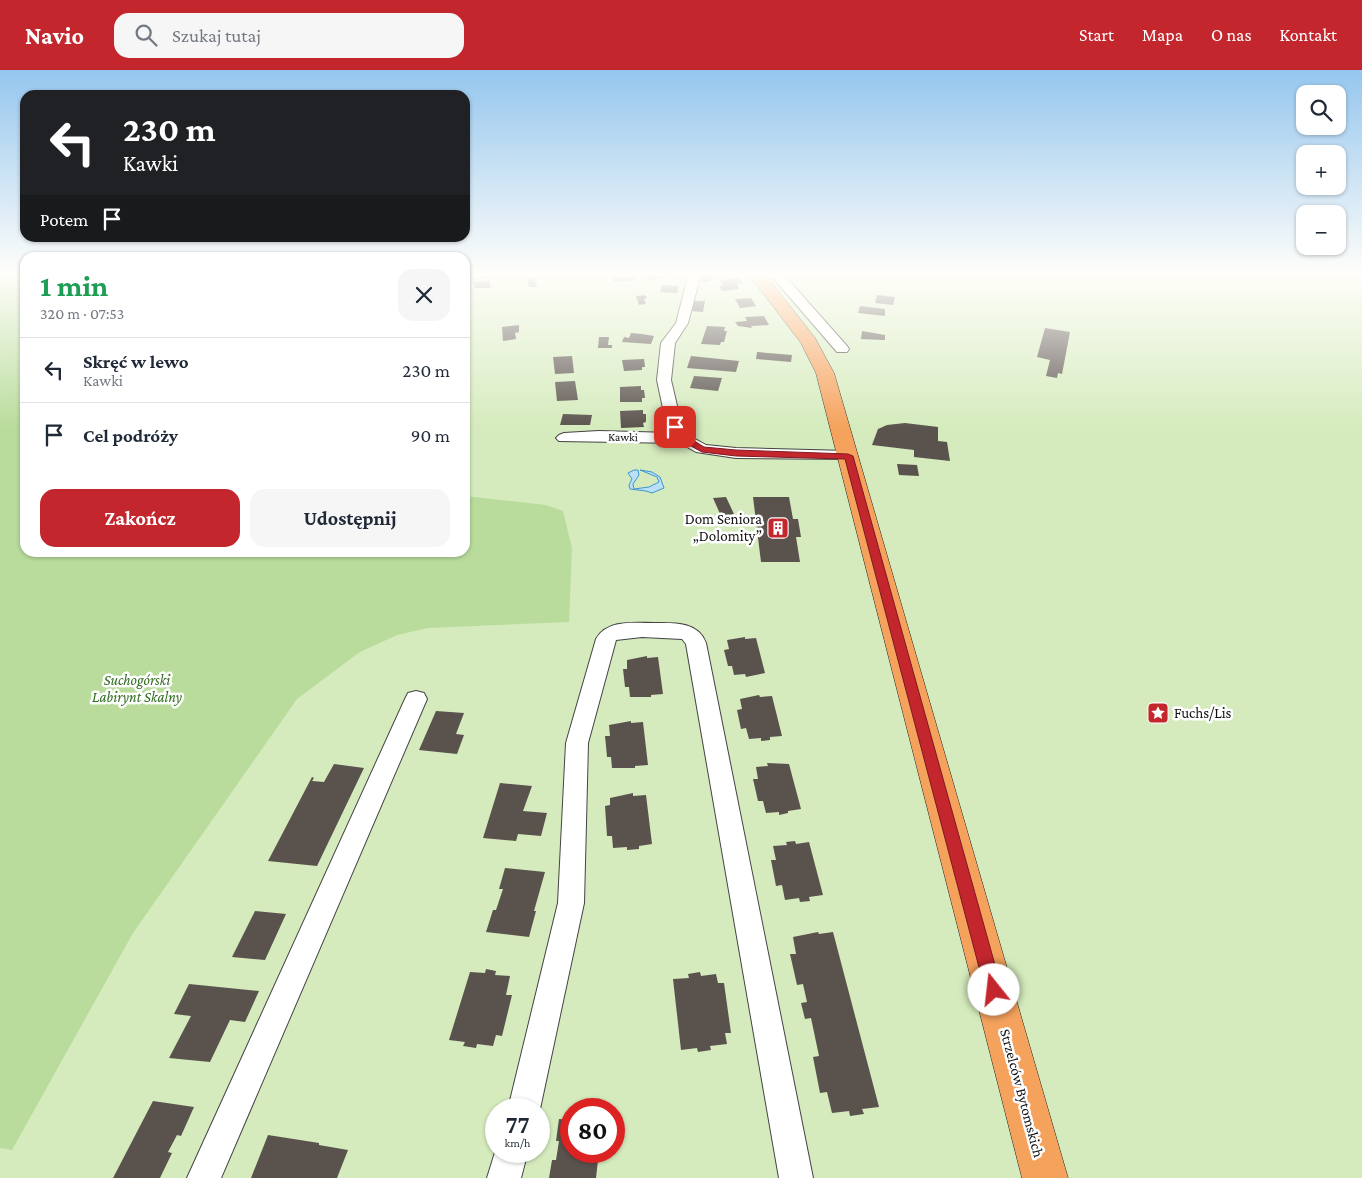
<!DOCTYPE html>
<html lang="pl">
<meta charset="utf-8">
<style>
:root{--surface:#fff;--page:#f6f6f7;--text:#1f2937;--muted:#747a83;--line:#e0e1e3;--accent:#c4262e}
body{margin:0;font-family:"Crimson Pro",serif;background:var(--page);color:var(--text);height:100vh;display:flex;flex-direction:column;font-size:19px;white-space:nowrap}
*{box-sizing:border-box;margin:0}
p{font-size:16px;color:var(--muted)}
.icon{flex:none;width:28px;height:28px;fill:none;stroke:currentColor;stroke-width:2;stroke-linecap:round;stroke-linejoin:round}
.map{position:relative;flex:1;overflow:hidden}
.drawer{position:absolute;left:20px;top:182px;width:450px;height:305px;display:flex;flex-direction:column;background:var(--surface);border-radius:15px;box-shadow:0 1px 4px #0004}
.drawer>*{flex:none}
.guide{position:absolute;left:20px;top:20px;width:450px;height:152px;border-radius:15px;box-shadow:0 1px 4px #0004;background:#202124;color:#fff;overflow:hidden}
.controls{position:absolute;left:1296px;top:15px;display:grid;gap:10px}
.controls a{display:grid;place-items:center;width:50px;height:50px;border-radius:10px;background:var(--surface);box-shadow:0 1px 4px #0004;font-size:25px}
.speed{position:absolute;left:485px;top:1028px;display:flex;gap:10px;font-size:25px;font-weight:700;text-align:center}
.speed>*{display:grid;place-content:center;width:65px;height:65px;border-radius:50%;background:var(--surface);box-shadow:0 1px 4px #0004;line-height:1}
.speed small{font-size:12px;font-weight:400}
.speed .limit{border:8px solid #d22;background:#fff;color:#111}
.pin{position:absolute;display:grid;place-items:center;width:42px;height:42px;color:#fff;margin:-21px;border-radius:10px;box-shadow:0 2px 8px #0006}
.me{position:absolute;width:55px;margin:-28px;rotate:344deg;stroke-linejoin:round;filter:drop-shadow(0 0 4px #0008)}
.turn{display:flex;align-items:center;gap:18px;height:105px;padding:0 20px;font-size:22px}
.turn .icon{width:65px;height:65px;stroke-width:2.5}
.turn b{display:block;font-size:35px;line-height:42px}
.then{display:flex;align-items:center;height:48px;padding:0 20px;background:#0003;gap:10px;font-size:19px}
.round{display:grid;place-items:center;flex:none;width:52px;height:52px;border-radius:15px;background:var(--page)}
.head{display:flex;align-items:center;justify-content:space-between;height:85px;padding:0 20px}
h1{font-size:30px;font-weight:700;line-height:38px;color:#1e9e55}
.primary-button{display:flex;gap:10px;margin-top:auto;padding:10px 20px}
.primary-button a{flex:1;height:58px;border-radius:15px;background:var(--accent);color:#fff;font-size:20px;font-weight:700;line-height:58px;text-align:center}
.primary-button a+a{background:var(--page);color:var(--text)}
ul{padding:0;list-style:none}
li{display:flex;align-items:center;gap:15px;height:65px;padding:0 20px;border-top:1px solid var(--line)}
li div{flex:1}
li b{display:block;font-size:19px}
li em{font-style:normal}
header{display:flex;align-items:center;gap:30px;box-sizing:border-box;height:70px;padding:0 25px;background:var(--accent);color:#fff}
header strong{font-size:24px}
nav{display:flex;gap:28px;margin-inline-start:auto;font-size:18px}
.search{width:350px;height:45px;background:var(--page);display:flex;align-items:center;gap:12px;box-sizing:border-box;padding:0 18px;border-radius:15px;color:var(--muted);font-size:19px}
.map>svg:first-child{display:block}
.green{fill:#d5ebbd;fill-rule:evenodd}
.forest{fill:#b9dc9c}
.water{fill:#b9e0f7;stroke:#3f96cf}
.building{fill:#5a524d}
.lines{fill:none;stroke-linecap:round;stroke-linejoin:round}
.minor-casing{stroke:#444;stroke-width:2}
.highway-casing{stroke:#222;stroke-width:1}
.minor{fill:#fff;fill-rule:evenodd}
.highway{fill:#f5a25d;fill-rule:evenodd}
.route{fill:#c4262e;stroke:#7f191e}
.labels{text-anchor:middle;stroke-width:5;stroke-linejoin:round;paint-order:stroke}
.far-street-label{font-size:12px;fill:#111;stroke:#fff}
.poi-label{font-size:15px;fill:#111;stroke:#fff;text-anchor:end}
.park-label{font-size:15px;font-style:italic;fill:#2f6b1f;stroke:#fff}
.street-label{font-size:15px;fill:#111;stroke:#fff}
</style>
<header>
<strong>Navio</strong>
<div class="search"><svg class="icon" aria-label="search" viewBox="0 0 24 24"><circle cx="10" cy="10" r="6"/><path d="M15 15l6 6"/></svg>Szukaj tutaj</div>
<nav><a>Start</a><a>Mapa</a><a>O nas</a><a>Kontakt</a></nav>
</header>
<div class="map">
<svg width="1362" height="1108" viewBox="0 0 1362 1108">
<rect width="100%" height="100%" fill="#fffdf5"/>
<path class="green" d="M0 203H25V482H465V203H1362V1108H0ZM496 1039H539V1081H496ZM571 1039H614V1081H571Z"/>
<path class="forest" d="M0 203H25V482H465V426L546 435 563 441 572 478 569 552 428 558 397 565 360 582 297 629 133 863 12 1080 0 1078Z"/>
<path class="water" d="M634 400H638L639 405 633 414 634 419 649 417 659 412 657 407 640 400 652 402 660 407 664 418 652 423 646 421 630 419 629 415 632 409 628 403Z"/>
<path class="building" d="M642 203H666L669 206 649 211Z
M711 204 713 209H710L711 211 702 212 699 208 700 205Z
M633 205 636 210 614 212 612 207Z
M535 208 537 217H529L527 209Z
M739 208 743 214H737L739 219 722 221 719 216H723L720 210Z
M489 210 491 218H475L473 212Z
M662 215 679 216 677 223 660 222Z
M645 225 647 228 644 229 646 234 639 235 636 226Z
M877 225 895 227 893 235 875 233Z
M751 228 756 236 740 238 735 229Z
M691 231H705L703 242 692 241 693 236H691Z
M860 236 885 239V246L858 243Z
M764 246 769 255 751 256 752 258 738 256 735 252 747 251 745 247Z
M519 255V262L515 263 516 269 503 271 502 257Z
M707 256 725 257 724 261H727L724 272H721L720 275 701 274Z
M1045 258 1070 262 1062 304 1058 303 1057 308 1046 306 1050 290 1037 287Z
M862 261 885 265V270L861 269Z
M631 263 642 264 654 266 651 274 622 272 624 267 629 268Z
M599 267H609L608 275H612V278H598Z
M757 282 792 285 791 292 756 289Z
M572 286 574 303 555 304 553 287Z
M691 286 739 291 736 302 687 298Z
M644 289 645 297H642V300L624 301 622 290Z
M694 306 722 308 718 321 690 318Z
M575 311 578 330 557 331 555 312Z
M641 316V320H644L645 328H642V332H620V317Z
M643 340V344H646V352L643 353 644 357 621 358 620 341Z
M563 344 592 345 590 355H560Z
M905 353 938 357V371L947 372 950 391 914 387V380L872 375 878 359 887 355Z
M897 394 917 395 919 406 899 405Z
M726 427 734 444 721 446 713 428Z
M753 427H789L793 449H798L801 467H796L800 492H761Z
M745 567V569L756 568 765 603 746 607 745 604 734 605 732 596H728L724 580 729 579 727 570Z
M647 586V588L658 587 663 624 651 625V627H630L629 617H625L623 599H627V590Z
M759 625 760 627 772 626 782 666 770 667V670L761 671V668L749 669 746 658 741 659 737 640 742 639 740 629Z
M436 641 464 643 456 664 464 665 457 684 419 680Z
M631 651V653L643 652 648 695 635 696V698H612L611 687H607L606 676 605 666H610L609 655Z
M767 693 789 694 801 739 788 741V743L779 745V742L766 743 763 731H758L753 709H758L756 697 768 696Z
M334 694 364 698 317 796 268 791 312 707 314 708 312 711 324 712Z
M500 713 532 716 523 741 547 743 541 766 518 764 516 771 483 768Z
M633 723V726L646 725 652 774 639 776V779L627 780V777L613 778 612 766H607L605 736 610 735V728Z
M795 771 796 774 809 772 823 825 809 827 810 831 800 832 799 828 785 830 782 815 776 816 771 790H776L773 776 787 775 786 772Z
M505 798 545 802 534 841H536L529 867 486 862 493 840H496L503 819H499Z
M255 841 286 844 265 890 232 887Z
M818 862 819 864 833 862 879 1037 862 1039 864 1044 850 1046 849 1041 832 1043 827 1022 820 1023 813 987 819 986 811 948 805 949 801 933 807 932 803 914 797 915 790 884H796L793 867Z
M486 899 496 901 495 905 510 906 506 925H512L502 966 496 965 493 976 477 974 476 978 463 976 465 972 449 970 470 902 485 903Z
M700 902 701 906 716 904 718 913H724L731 963H725L727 974 710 976 711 980 698 982 697 978 681 980 673 909 689 908 688 904Z
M189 914 259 921 245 952 230 950 210 992 169 988 191 946 174 944Z
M153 1031 194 1037 181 1066 177 1065 168 1082 172 1083 160 1108H113Z
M559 1049 571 1050V1081H599L596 1108H549L552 1090H556L559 1071H556Z
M268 1065 319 1073V1075L348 1080 337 1108H251Z"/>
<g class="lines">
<g class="minor-casing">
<path id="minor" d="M495 203 493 205 465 210V204Z
M689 203H701L688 253 675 273 671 310 682 357 688 365 706 375 736 378 848 381 854 383 856 386 854 389 736 388 696 382 680 373 559 371 556 368 559 365 564 363 599 361 672 363 667 357 657 310 661 273 676 253Z
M751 203 781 204 792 214 847 276 849 279 847 282H837L774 209 752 206Z
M654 553C673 553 698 551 706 573L813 1108H779L686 574 682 569 642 567 616 570 588 673 584 833 540 1039 539 1042V1039H508L558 833 566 673 596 569C607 549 634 553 654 553Z
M416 621 424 623 427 629 221 1108H187L405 629 408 623Z
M496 1079V1081H528L521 1108H487Z"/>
</g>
<g class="highway-casing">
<path id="highway" d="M748 203H764L815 268 834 303 1068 1108H1022L816 303 801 273Z"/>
</g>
<use href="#minor" class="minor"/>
<use href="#highway" class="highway"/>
</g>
<linearGradient id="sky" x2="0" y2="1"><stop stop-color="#95c6ee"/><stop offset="0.57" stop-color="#fffefa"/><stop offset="1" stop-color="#fffefa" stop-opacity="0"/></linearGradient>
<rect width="1362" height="358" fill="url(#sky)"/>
<path class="route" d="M672 355H678L686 366 704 377 736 380 848 384 853 386 1002 920 999 926 994 928 988 926 985 920 845 389 736 386 702 382 680 370 671 357Z"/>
<defs>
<g id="building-square" transform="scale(1.125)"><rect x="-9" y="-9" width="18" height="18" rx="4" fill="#c4262e" stroke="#fff"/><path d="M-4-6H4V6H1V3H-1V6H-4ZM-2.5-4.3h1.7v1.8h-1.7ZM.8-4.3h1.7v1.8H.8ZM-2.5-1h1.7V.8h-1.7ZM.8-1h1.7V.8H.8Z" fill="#fff"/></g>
<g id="sight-square" transform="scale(1.125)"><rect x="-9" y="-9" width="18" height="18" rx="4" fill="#c4262e" stroke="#fff"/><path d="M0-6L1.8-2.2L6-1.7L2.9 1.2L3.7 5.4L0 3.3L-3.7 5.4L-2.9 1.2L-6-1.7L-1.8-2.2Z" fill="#fff"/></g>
</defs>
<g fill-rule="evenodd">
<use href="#building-square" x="778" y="458"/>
<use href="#sight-square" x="1158" y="643"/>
</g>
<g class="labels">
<g class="far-street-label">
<text transform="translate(623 367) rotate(1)" y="4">Kawki</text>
</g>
<g class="poi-label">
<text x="762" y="454">Dom Seniora<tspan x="762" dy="17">„Dolomity”</tspan></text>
<text x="1174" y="648" text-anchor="start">Fuchs/Lis</text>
</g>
<g class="park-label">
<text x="137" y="615">Suchogórski<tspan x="137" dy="17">Labirynt Skalny</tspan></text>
</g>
<g class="street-label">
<text transform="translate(1022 1023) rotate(75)" y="5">Strzelców Bytomskich</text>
</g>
</g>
</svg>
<div class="controls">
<a><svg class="icon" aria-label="search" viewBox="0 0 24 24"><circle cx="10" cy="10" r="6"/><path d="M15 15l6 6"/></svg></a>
<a>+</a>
<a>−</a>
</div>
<div class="speed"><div>77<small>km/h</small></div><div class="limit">80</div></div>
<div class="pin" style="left:675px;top:357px;background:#d93025"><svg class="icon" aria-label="arrive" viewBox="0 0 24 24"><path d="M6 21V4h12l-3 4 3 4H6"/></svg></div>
<svg class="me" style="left:994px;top:920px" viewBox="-20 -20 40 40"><circle r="19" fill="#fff"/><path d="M0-13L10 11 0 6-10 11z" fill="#c4262e"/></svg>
<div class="guide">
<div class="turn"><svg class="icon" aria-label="left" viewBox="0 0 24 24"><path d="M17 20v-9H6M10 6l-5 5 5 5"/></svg><div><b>230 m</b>Kawki</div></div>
<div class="then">Potem<svg class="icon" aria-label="arrive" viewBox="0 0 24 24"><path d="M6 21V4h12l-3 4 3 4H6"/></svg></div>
</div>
<section class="drawer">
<div class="head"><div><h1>1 min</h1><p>320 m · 07:53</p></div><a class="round"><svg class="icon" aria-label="close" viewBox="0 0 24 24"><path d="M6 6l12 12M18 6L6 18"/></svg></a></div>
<ul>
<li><svg class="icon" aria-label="left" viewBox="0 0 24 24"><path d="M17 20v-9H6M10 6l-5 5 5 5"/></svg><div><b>Skręć w lewo</b><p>Kawki</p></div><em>230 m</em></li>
<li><svg class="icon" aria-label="arrive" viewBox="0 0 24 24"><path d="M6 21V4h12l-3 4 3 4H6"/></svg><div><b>Cel podróży</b></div><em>90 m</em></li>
</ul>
<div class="primary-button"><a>Zakończ</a><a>Udostępnij</a></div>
</section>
</div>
